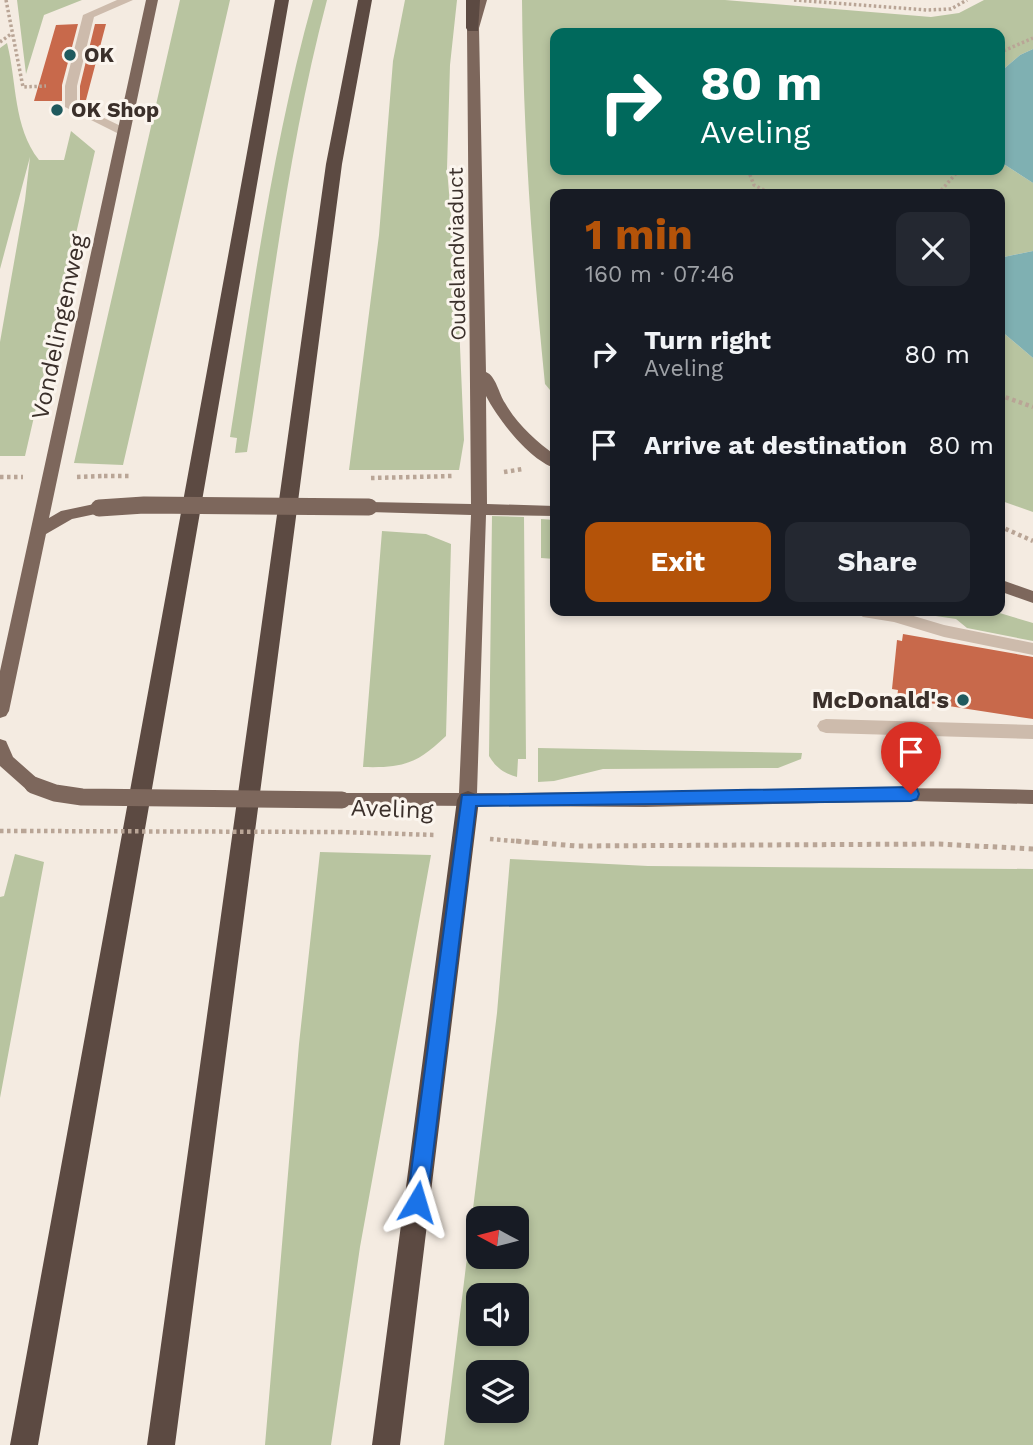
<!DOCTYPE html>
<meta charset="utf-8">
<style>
:root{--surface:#171b24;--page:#242831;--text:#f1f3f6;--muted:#9ea1a6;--accent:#b45309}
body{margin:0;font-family:"Work Sans",sans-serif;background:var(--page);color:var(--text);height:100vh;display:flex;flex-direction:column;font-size:26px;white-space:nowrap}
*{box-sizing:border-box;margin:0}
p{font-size:23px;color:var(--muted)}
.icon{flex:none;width:38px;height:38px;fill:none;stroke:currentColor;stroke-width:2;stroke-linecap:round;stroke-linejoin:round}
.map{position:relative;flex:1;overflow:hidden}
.drawer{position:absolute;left:550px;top:189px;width:455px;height:427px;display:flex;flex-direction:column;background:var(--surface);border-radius:14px;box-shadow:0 4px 10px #0003}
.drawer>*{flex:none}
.top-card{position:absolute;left:550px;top:28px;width:455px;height:147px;border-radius:14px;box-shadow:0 4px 10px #0003;background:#00695c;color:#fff;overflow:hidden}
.needle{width:46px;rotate:277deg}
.fabs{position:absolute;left:466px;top:1206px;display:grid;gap:14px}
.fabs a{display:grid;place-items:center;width:63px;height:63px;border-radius:14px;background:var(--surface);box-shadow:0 4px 10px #0003;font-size:35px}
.pin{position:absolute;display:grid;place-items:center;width:60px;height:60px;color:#fff;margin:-72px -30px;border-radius:50% 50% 50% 0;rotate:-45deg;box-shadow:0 0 7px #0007}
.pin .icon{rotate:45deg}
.me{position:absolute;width:77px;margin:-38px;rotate:7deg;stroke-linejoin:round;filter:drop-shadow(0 0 5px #0008)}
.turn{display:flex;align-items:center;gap:24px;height:147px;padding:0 35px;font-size:32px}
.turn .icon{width:91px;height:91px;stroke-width:2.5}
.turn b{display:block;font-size:49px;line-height:60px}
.round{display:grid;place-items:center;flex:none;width:74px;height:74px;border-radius:14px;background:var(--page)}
.summary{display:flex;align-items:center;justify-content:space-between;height:119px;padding:0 35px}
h1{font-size:42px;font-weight:700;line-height:52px;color:var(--accent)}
.primary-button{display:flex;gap:14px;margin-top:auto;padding:14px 35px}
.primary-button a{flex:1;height:80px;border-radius:14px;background:var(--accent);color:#fff;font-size:28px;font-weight:700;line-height:80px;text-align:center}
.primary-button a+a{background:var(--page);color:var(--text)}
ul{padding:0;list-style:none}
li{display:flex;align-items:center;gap:21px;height:91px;padding:0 35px}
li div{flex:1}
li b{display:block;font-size:26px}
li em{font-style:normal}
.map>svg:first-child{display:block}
.green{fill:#b8c4a0;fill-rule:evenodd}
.water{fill:#7fb0b2}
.building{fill:#c8694b}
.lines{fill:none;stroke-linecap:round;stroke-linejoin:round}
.path-far2{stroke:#b9a596;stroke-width:3.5;stroke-dasharray:2.5 2.5;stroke-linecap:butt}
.path-far1{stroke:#b9a596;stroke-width:4.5;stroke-dasharray:3.5 3.5;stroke-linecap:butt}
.path{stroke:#b9a596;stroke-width:5;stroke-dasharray:4.5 4.5;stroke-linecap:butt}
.minor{fill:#cdbbac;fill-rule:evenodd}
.major{fill:#7d675c;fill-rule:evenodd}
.highway{fill:#5c4a42;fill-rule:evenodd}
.path-bridge{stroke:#b9a596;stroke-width:4.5;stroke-dasharray:3.5 3.5;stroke-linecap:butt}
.major-bridge{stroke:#7d675c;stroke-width:17}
.route{fill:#1a73e8;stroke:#114b97;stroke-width:2}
.poi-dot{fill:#1f5a5e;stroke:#fbf5ee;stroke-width:2.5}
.labels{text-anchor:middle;stroke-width:6;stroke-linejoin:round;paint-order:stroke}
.far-poi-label{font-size:21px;font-weight:bold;fill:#3b302b;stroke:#fbf5ee;text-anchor:start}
.far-street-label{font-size:21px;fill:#3b302b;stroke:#fbf5ee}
.street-label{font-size:24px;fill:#3b302b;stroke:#fbf5ee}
.poi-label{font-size:24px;font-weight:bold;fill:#3b302b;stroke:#fbf5ee;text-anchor:end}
</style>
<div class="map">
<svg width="1033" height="1445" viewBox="0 0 1033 1445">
<rect width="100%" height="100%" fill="#f4ebe1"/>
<path class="green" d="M17 0H82L44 15 26 74Z
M180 0H230L123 465 74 463Z
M313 0H327C288 147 271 302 247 452L235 453 237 438 230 437C253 291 273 143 313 0Z
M405 0H457L450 65 447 169 458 300 464 440 459 470H349L379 235 393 61Z
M522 0H725L931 17 959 13 984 0H1033V49L1020 55 999 73V33H555V170H999V161L1033 183V251L999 258V194H555V396L545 384C532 256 523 129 522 0Z
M7 43C17 82 13 127 39 160H64L71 131 95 151 25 456H0V342L25 200 30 157 0 269V48Z
M999 286 1005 312 1000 330 1033 358V512L999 500Z
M492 516 524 517 526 759H518L517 777C504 773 496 768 489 756Z
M541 519 555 520V559L541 558Z
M382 531 426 534 451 544 446 736C417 764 403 768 363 767Z
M902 611H993L1033 623V641L967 628 956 619Z
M538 748 802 753 801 759 778 768 603 769 554 781 538 782Z
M320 852 431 855 360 1247 331 1445H265L299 1044Z
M15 854 44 862 0 1098V897L4 896Z
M510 859 648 866 1033 869V1445H444L497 1013ZM478 1218H516V1256H478ZM478 1295H516V1334H478ZM478 1372H516V1410H478Z"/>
<path class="water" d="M1033 49V183L999 161V73L1020 55Z
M1033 251V358L1000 330 1005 312 999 286V258Z"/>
<path class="building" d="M78 24 62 85V101H34L56 25Z
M95 24H106L86 100H80V86Z
M903 634 1033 657V719L897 698 898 690 892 689 897 640 902 641Z"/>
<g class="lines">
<path class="path-far2" d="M6 0 23 87 46 86
M794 0 927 10 951 9 967 0
M0 42 11 34
M999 53 1033 38
M748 170 754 185 772 194
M938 194 959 170"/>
<path class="path-far1" d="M999 395 1033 407
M504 472 523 469
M0 477H23
M77 477 104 476
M371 478 453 476
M999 526 1033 541
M0 831H23
M339 832 436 835
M490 839 538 843"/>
<path class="path" d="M516 841 576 846 939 844 1033 849"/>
<path class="minor" d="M117 0H133L94 17 77 86V105L127 129 129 132 123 136 65 107V86L83 15Z
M855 611H897L944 625 1033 643V655L944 637 894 622 863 617Z
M826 719 1033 725V739L826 733 820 731 817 726 820 721Z"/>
<path class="major" d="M146 0H158L49 518 61 511 99 503 107 508 105 512 72 519 46 534 9 711 6 716 0 718V671Z
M475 0H487L479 28 486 372C496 376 499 394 505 403 517 424 536 441 555 455V468C529 460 498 419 486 396L487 504 555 506V516L486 515 477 793C663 793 848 785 1033 790V804L911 801 645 807 336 805 333 800 336 795 342 793H459L471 515 369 512 361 507 369 502 471 504 467 28Z
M999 579 1033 591V603L999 591Z
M0 739 6 741 13 757 39 780 42 785 39 790H27L0 766Z"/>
<path class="highway" d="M275 0H289L38 1445H10Z
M358 0H372L342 164 175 1445H147L326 164Z
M466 0H480L478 31H468L466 28Z
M468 791 476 794 479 800 400 1445H372L457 800 460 794Z"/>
<path class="path-bridge" d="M104 476H132
M23 831 339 832"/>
<path class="major-bridge" d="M99 508 144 505 369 507
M33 785 55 793 82 797 342 800"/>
</g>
<path class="route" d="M911 787 917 789 919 794 917 799 911 801 476 806 427 1202 424 1209 417 1211 410 1209 407 1202 462 795Z"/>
<g class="poi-dot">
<circle cx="70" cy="55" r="7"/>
<circle cx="57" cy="110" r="7"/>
<circle cx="963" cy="700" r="7"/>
</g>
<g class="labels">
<g class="far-poi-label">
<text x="84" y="62">OK</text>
<text x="71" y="117">OK Shop</text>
</g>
<g class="far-street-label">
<text transform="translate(457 254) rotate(-91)" y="7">Oudelandviaduct</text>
</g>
<g class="street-label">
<text transform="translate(59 327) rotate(-78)" y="8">Vondelingenweg</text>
<text transform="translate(392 809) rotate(2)" y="8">Aveling</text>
</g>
<g class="poi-label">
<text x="949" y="708">McDonald's</text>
</g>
</g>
</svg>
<div class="fabs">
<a><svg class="needle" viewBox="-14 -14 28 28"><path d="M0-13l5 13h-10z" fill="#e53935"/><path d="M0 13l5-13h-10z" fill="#9ea1a6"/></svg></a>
<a><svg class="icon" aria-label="sound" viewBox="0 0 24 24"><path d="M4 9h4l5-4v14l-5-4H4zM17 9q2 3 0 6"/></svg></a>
<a><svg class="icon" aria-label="layers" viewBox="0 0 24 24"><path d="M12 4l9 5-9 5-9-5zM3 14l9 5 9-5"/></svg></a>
</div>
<div class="pin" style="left:911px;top:794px;background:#d93025"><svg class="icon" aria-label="arrive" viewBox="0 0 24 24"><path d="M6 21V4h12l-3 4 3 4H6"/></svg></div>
<svg class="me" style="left:417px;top:1202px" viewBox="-20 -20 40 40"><path d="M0-17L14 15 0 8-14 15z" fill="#1a73e8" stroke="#fff" stroke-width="4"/></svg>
<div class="top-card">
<div class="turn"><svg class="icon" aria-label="right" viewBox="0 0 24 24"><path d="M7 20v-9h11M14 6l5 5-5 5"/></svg><div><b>80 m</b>Aveling</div></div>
</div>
<section class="drawer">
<div class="summary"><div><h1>1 min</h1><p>160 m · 07:46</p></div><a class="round"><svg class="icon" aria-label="close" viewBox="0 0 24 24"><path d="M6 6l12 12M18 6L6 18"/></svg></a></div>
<ul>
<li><svg class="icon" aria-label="right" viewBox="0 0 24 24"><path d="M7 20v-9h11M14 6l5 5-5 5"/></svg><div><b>Turn right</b><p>Aveling</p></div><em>80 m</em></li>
<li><svg class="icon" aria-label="arrive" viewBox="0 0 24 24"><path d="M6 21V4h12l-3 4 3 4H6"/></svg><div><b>Arrive at destination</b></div><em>80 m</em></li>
</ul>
<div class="primary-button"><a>Exit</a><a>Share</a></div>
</section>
</div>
